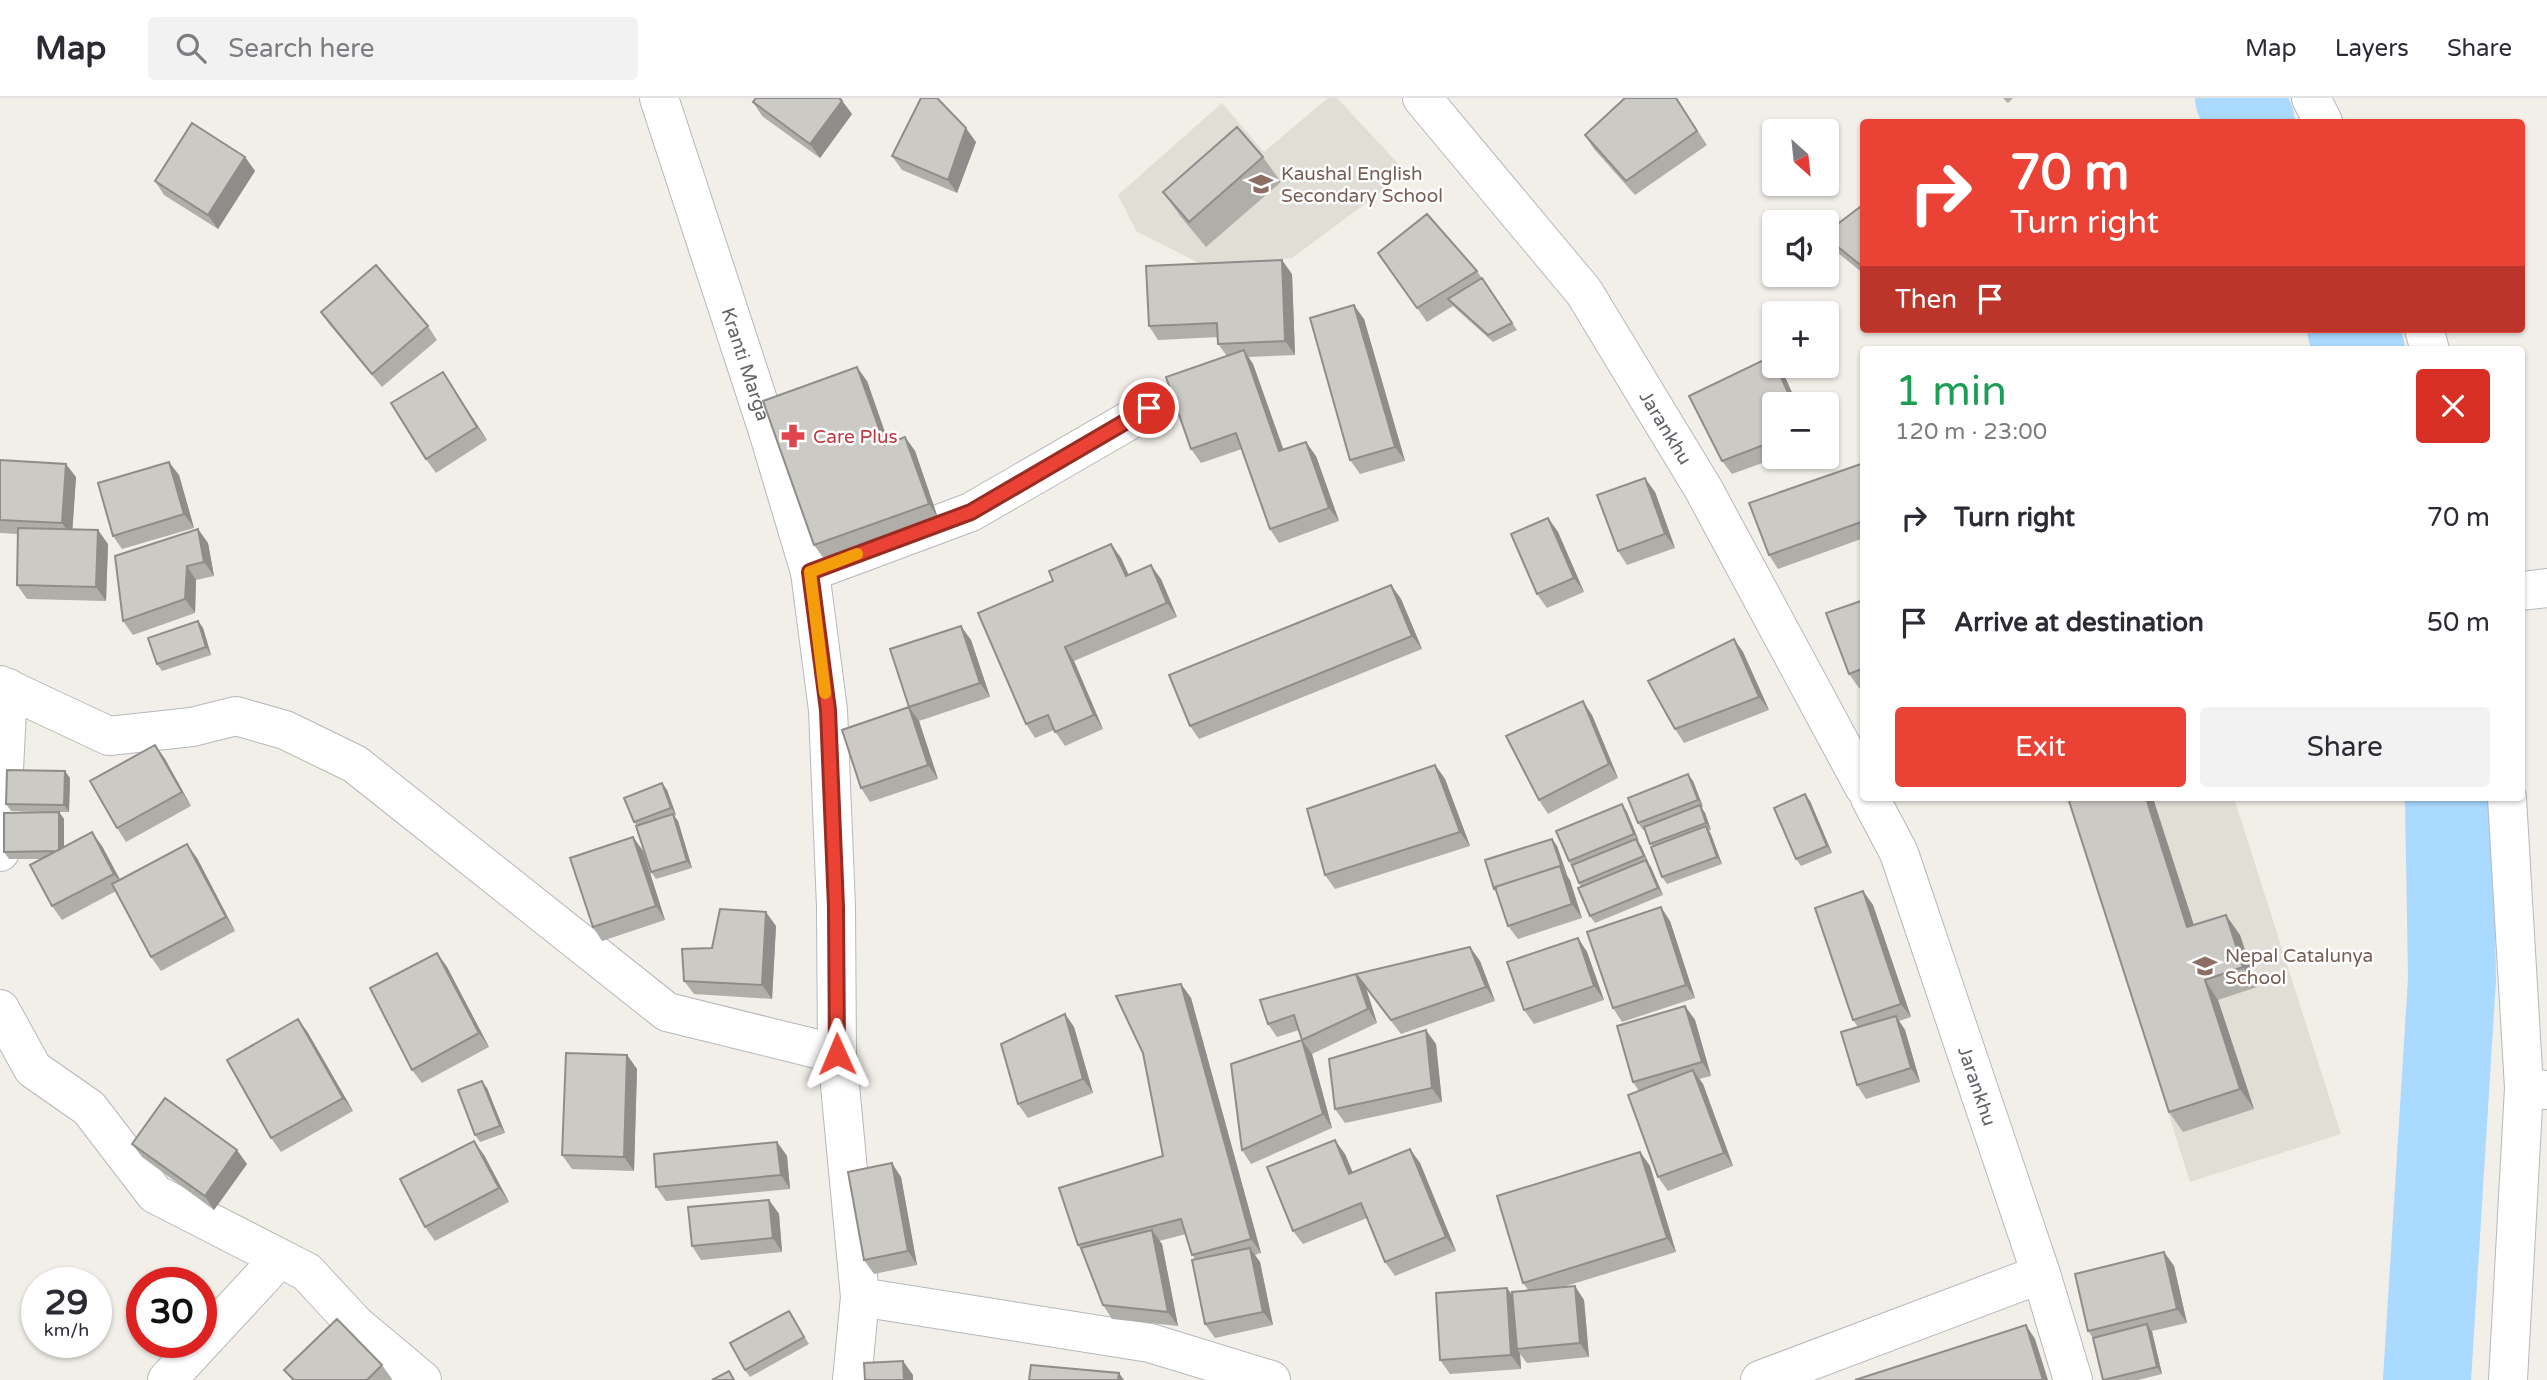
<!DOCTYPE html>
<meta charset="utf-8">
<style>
:root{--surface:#fff;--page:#f2f2f3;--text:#2b2b33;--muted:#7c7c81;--line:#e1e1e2;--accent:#ea4335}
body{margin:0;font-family:"Varela Round",sans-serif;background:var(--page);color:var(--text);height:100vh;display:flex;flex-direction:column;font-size:26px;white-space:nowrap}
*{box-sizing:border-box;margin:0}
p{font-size:23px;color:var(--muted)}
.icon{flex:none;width:38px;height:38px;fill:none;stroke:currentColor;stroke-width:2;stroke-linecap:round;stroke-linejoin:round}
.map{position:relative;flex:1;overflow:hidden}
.panel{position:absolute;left:1860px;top:248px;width:665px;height:455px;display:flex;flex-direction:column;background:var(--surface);border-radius:7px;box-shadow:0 2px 5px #0004}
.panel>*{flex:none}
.banner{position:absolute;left:1860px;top:21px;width:665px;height:214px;border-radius:7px;box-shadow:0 2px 5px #0004;background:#ea4335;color:#fff;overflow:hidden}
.needle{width:46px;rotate:153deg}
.controls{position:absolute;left:1762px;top:21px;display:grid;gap:14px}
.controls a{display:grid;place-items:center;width:77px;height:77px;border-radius:7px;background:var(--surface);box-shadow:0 2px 5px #0004;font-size:35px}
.speed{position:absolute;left:21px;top:1169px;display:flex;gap:14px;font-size:35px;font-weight:700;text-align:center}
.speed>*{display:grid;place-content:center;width:91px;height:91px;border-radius:50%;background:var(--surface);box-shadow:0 2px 5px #0004;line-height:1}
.speed small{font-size:18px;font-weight:400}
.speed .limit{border:10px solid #d22;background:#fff;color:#111}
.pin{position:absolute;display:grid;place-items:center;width:60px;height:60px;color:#fff;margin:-30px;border:4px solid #fff;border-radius:50%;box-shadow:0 2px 7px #0007}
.me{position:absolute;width:77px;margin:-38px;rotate:359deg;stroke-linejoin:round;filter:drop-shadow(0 0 5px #0008)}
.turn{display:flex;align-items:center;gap:24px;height:147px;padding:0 35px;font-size:32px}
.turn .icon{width:91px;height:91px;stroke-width:2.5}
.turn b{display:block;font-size:49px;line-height:60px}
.then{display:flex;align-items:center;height:66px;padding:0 35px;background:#0003;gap:14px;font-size:26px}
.round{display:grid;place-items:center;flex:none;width:74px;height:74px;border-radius:7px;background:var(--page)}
.headline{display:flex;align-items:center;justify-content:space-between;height:119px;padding:0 35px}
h1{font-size:42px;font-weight:600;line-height:52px;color:#1e9e55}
.button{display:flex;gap:14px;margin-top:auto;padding:14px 35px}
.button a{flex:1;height:80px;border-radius:7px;background:var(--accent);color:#fff;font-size:28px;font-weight:600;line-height:80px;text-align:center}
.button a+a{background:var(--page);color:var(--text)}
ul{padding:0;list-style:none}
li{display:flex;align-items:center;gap:21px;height:105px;padding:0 35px}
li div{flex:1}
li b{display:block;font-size:26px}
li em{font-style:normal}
header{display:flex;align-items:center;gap:42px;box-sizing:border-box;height:98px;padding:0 35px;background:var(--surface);border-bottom:2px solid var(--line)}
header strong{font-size:33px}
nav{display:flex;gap:38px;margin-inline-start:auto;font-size:24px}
.search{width:490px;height:63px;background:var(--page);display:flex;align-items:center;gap:18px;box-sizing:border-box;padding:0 24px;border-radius:7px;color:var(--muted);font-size:26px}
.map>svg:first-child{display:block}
.education{fill:#e1ded6}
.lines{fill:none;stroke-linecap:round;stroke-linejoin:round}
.river{stroke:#aadaff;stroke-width:88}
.minor-casing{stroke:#b5b8bc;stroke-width:40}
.tertiary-casing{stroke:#b5b8bc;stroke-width:40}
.minor{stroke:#fff;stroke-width:38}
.tertiary{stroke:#fff;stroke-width:38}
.wall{fill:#afaea9}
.shaded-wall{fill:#8f8d8a}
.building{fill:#cccac5;stroke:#8f8d8a;stroke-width:2}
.route-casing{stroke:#982c22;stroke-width:18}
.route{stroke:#ea4335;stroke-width:12}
.slow{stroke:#f59e0b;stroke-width:12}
.labels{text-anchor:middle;stroke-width:5;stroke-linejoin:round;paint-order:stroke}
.education-label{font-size:19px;fill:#785e54;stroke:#fff;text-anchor:start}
.street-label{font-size:19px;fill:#5f6368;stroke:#fff}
.health-label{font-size:19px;fill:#be3a42;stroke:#fff;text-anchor:start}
</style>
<header>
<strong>Map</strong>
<div class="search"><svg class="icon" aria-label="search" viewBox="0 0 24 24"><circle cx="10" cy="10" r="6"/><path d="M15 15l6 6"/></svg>Search here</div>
<nav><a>Map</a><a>Layers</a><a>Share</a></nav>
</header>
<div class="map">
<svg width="2547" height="1282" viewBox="0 0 2547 1282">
<rect width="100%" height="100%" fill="#f1efe8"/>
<path class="education" d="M1328 0H1337L1407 75 1292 160 1205 168 1136 133 1118 97 1222 5 1264 54Z
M2069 700H2234L2341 1036 2190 1084Z"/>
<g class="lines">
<path class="river" d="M2239 0 2251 24
M2351 231 2361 252
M2427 1282 2452 881 2449 700"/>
<g class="minor-casing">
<g id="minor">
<path id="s1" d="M659 0 767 330 810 474 828 612 836 809 837 956 860 1199 1150 1245 1271 1282"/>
<path d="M2311 0 2323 24"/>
<path d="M2424 231 2430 252"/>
<path d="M810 474 971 414 1149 311"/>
<path d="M2522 493 2547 490"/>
<path d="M0 587 109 638 192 629 236 618 285 632 355 666 667 914 837 956"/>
<path d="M2507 700 2524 990"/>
<path d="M0 754 8 590"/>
<path d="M0 911 33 971 89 1010 155 1096 307 1174 355 1226 422 1282"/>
<path d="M167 1282 279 1161"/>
<path d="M852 1282 860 1199"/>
<path d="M1760 1282 2041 1176"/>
<path d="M2508 1282 2524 990 2547 992"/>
</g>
</g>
<g class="tertiary-casing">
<g id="tertiary">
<path id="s2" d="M1422 0 1584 194 1704 392 1864 689"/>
<path id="s3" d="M1870 700 1899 755 2041 1176 2073 1282"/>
</g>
</g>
<use href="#minor" class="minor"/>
<use href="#tertiary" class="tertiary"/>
</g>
<path class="wall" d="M756 0H842L841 1 852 16 820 60 762 18 753 4Z
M1676 0 1707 47 1635 97 1594 51 1585 37Z
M2003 0H2013L2008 5Z
M976 44 957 95 902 72 892 58Z
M245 59 255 73 218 131 164 97 155 83Z
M1263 59 1281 84 1206 149 1181 119 1163 94Z
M1864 106V176L1833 151 1827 142V134Z
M1378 155 1477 173 1517 232 1493 244 1453 208 1427 224Z
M1292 176 1295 257 1248 259 1253 266 1283 352 1316 358 1339 423 1279 445 1270 431 1242 351 1201 365 1191 351 1227 258 1218 246V239L1158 242 1149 228Z
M321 214 428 228 437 242 382 289 330 227Z
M1364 221 1405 363 1360 376 1350 362Z
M1772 258 1774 261V268H1779L1782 272 1797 306H1774V359H1779L1732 376 1722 363Z
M443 274 487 342 436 375 426 361Z
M867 283 889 345 905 339 915 353 938 420 824 461 814 447Z
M0 362 76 379 72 432 108 446 106 503 27 501 17 487 18 436 0 435Z
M1864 365V440L1778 471 1769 457Z
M179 377 194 430 122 451 113 438Z
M1655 394 1675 450 1627 467 1618 453Z
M1548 420 1558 434 1584 494 1547 510 1537 496Z
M208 445 214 478 196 482 195 515 133 537 123 523Z
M1111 446 1121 460 1129 477 1161 481 1177 519 1074 563 1103 631 1065 648 1054 632 1035 640 1026 626 1053 483Z
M1391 487 1401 501 1422 551 1199 641 1190 628Z
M1864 502V588L1859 590 1849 576Z
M198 523 203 530 211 557 162 573 157 566Z
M1734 541 1743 554 1769 612 1684 645 1675 631Z
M971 542 990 599 919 623 938 681 870 704 861 690 909 609Z
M1592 617 1618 680 1548 716 1539 702Z
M155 647 165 661 191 708 126 744 117 730Z
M1435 667 1445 681 1470 748 1335 791 1325 777Z
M70 680 69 714H59L64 721V749L102 748 120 782 197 760 235 833 161 873 151 859 116 793 62 822 52 808 42 761H9L4 754 43 714 11 713 6 706Z
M1693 683 1703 709 1701 710 1705 715 1711 732 1709 733 1722 766 1667 786 1662 779 1652 748 1645 732H1643L1638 725Z
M662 685 667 692 676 717 674 718 678 723 692 770 656 781 651 774 637 728 634 724Z
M1810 703 1832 755 1801 768 1796 761Z
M1622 706 1627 714 1639 744 1641 748 1663 797 1595 825 1590 818 1581 789 1569 763Z
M633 739 643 753 665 822 602 843 593 829Z
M1552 741 1557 748 1582 820 1518 841 1508 828 1498 797 1494 791Z
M1863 793 1873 807 1911 919 1899 923 1905 932 1920 984 1866 1001 1857 987 1858 929 1853 922Z
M1670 823 1695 900 1622 924 1613 910Z
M2194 827 2240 837 2257 889 2218 902 2254 1011 2183 1034 2169 1014Z
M776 828 772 901 694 896 684 883 712 850Z
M1578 840 1587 854 1604 902 1534 926 1524 912Z
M437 855 447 869 489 949 422 985 412 972Z
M1480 863 1495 903 1401 936 1366 890 1377 925 1312 956 1302 942 1299 932 1277 939 1268 926 1260 902Z
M1181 886 1191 900 1261 1155 1255 1157 1260 1164 1273 1227 1215 1240 1205 1226 1195 1161 1192 1157 1186 1136 1159 1143 1162 1146 1178 1228 1112 1221 1103 1207 1082 1153 1078 1147 1163 1058Z
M1685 908 1695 922 1711 978 1699 981 1703 986 1733 1068 1668 1093 1658 1079 1639 993 1633 984Z
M1065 916 1074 929 1093 995 1028 1020 1018 1006Z
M298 921 308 935 353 1013 281 1054 271 1040Z
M1302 942 1312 956 1332 1030 1251 1066 1242 1052Z
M1436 946 1442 1004 1345 1025 1335 1011Z
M627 957 637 971 634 1073 572 1071 562 1057Z
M487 990 505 1035 480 1044 475 1037Z
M777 1044 787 1058 790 1091 666 1103 656 1089Z
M132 1046 247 1066 214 1112 142 1059Z
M1410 1051 1420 1065 1456 1153 1395 1178 1385 1164 1367 1120 1303 1146 1293 1133 1345 1056 1353 1075Z
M1640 1054 1650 1068 1676 1154 1563 1189 1584 1202 1589 1259 1527 1265 1520 1256 1521 1271 1450 1276 1440 1262 1512 1197 1529 1193 1523 1185Z
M484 1057 509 1104 435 1143 425 1129Z
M901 1079 917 1167 874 1176 864 1162Z
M769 1102 779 1116 782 1154 701 1162 692 1148Z
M2164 1154 2174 1168 2187 1225 2152 1233 2162 1276 2138 1282H2103L2093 1240 2088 1233Z
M789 1213 809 1246 750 1279 745 1272Z
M382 1267 392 1281 391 1282H292L284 1272Z"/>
<path class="shaded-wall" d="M842 3 852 16 820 60 810 46Z
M966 30 976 44 957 95 948 82Z
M245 59 255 73 218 131 208 117Z
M1282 162 1292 176 1295 257 1285 243Z
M1354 207 1364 221 1405 363 1395 349Z
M1244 252 1253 266 1289 367 1279 353Z
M1776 268H1779L1782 272 1797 306H1793Z
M857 269 867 283 894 361 885 347Z
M443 274 452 288 487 342 477 329Z
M905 339 915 353 938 420 929 406Z
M1306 344 1316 358 1339 423 1329 410Z
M169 364 179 377 194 430 184 416Z
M66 366 76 379 72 439 62 425Z
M1645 380 1655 394 1675 450 1665 436Z
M1548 420 1558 434 1584 494 1574 480Z
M198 431 208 445 214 478 204 464Z
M98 432 108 446 106 503 96 489Z
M1111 446 1121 460 1135 492 1126 478Z
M1151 467 1161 481 1177 519 1167 505Z
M187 468 196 482 195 515 185 501Z
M1391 487 1401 501 1422 551 1412 538Z
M198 523 203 530 211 557 206 549Z
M961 528 971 542 990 599 980 585Z
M1734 541 1743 554 1769 612 1759 599Z
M1065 549 1074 563 1103 631 1094 617Z
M1583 603 1592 617 1618 680 1609 666Z
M909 609 919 623 938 681 928 667Z
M155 647 165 661 191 708 182 694Z
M1435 667 1445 681 1470 748 1460 734Z
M65 673 70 680 69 714 64 707Z
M1688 676 1693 683 1703 709 1698 702Z
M662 685 667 692 676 717 671 710Z
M1805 696 1810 703 1832 755 1827 748Z
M2146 700H2153L2201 849 2187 829Z
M1622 706 1627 714 1639 743 1634 736Z
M1700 707 1705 715 1711 732 1706 725Z
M59 714 64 721V760L59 753Z
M673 716 678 723 692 770 687 763Z
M1706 728 1711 736 1722 766 1717 759Z
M92 734 102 748 124 789 114 776Z
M633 739 643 753 665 822 656 808Z
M1552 741 1557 748 1567 777 1562 770Z
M1636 741 1641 748 1649 766 1644 758Z
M187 746 197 760 235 833 226 819Z
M1646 762 1651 769 1663 797 1658 790Z
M1560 768 1570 782 1582 820 1572 806Z
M1863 793 1873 807 1911 919 1901 906Z
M1661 809 1670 823 1695 900 1686 887Z
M766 814 776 828 772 901 762 887Z
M2226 817 2240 837 2257 889 2243 869Z
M1578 840 1587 854 1604 902 1594 888Z
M1470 849 1480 863 1495 903 1486 889Z
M437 855 447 869 489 949 479 935Z
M1356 876 1366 890 1377 925 1368 911Z
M2205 882 2218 902 2254 1011 2240 991Z
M1181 886 1191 900 1261 1155 1251 1141Z
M1685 908 1695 922 1711 978 1702 964Z
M1065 916 1074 929 1093 995 1083 981Z
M1896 918 1905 932 1920 984 1911 970Z
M298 921 308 935 353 1013 343 1000Z
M1426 932 1436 946 1442 1004 1432 990Z
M1302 942 1312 956 1332 1030 1323 1016Z
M627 957 637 971 634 1073 624 1059Z
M1693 972 1703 986 1733 1068 1724 1055Z
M482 983 487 990 505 1035 500 1028Z
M1335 1042 1345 1056 1359 1090 1349 1076Z
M474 1043 484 1057 509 1104 499 1090Z
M777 1044 787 1058 790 1091 781 1077Z
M1410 1051 1420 1065 1456 1153 1446 1139Z
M237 1052 247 1066 214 1112 205 1098Z
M1640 1054 1650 1068 1676 1154 1667 1140Z
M892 1065 901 1079 917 1167 908 1153Z
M769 1102 779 1116 782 1154 773 1140Z
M1152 1132 1162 1146 1178 1228 1168 1214Z
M1250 1150 1260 1164 1273 1227 1263 1214Z
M2164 1154 2174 1168 2187 1225 2177 1211Z
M1575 1188 1584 1202 1589 1259 1580 1245Z
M1507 1190 1517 1204V1251L1520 1256 1521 1271 1511 1257Z
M2147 1226 2152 1234 2162 1276 2157 1269Z
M2026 1227 2035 1241 2048 1282H2043Z
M903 1263 913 1277V1282H904Z
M1119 1275 1124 1282H1118Z"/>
<path class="building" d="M756 0H839L842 3 810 46 753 4Z
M921 0H937L966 30 948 82 892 58Z
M1625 0H1676L1697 33 1626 83 1585 37Z
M192 25 245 59 208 117 155 83Z
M1237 29 1263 59 1189 124 1163 94Z
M1864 106V170L1827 140V134Z
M1427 116 1477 173 1417 210 1378 155Z
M1282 162 1285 243 1218 246 1217 225 1149 228 1146 168Z
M376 167 428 228 372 276 321 214Z
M1482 180 1512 225 1488 237 1448 201Z
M1354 207 1395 349 1350 362 1310 220Z
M1244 252 1279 353 1306 344 1329 410 1270 431 1236 335 1191 351 1166 279Z
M1772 258 1774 263V268H1776L1793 306H1774V343L1722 363 1689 298Z
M857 269 885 347 905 339 929 406 814 447 763 303Z
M443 274 477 329 426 361 391 305Z
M0 362 66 366 62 425 0 422Z
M169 364 184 416 113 438 98 385Z
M1864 365V423L1769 457 1749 405Z
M1645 380 1665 436 1618 453 1597 397Z
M1548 420 1574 480 1537 496 1511 436Z
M18 430 98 432 96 489 17 487Z
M198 431 204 464 187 468 185 501 123 523 115 458Z
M1111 446 1126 478 1151 467 1167 505 1065 549 1094 617 1055 634 1048 617 1026 626 978 515 1053 483 1049 473Z
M1391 487 1412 538 1190 628 1169 577Z
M1864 502V570L1849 576 1826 515Z
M198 523 206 549 157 566 148 540Z
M961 528 980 585 909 609 928 667 861 690 842 632 909 609 890 551Z
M1734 541 1759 599 1675 631 1648 583Z
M1583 603 1609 666 1539 702 1506 638Z
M155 647 182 694 117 730 90 683Z
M1435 667 1460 734 1325 777 1307 711Z
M7 672 65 673 64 707 6 706Z
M1688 676 1698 702 1638 725 1628 700Z
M662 685 671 710 634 724 624 700Z
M1805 696 1827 748 1796 761 1774 710Z
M2068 700H2146L2187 829 2226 817 2243 869 2205 882 2240 991 2169 1014Z
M1622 706 1634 736 1569 763 1556 733Z
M1700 707 1706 725 1650 746 1644 729Z
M59 714V752L56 753 4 754V715Z
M673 716 687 763 651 774 636 728Z
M1706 728 1717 759 1662 779 1651 749Z
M92 734 114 776 52 808 30 767Z
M633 739 656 808 593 829 570 760Z
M1552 741 1562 770 1560 768 1495 789 1496 790 1494 791 1485 762Z
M1636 741 1644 758 1579 785 1572 767Z
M187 746 226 819 151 859 112 786Z
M1646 762 1658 790 1590 818 1578 790Z
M1560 768 1572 806 1508 828 1495 789Z
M1863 793 1901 906 1853 922 1815 810Z
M1661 809 1686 887 1613 910 1587 834Z
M720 811 766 814 762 887 684 883 682 851 712 850Z
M1578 840 1594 888 1524 912 1507 864Z
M1470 849 1486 889 1391 922 1356 876Z
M437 855 479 935 412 972 370 890Z
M1356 876 1368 911 1302 942 1294 917 1268 926 1260 902Z
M1181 886 1251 1141 1192 1157 1181 1121 1078 1147 1059 1090 1163 1058 1143 955 1116 898Z
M1685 908 1702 964 1633 984 1617 928Z
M1065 916 1083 981 1018 1006 1001 946Z
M1896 918 1911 970 1857 987 1841 934Z
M298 921 343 1000 271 1040 227 962Z
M1426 932 1432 990 1335 1011 1329 961Z
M1302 942 1323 1016 1242 1052 1231 966Z
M566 955 627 957 624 1059 562 1057Z
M1693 972 1724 1055 1658 1079 1628 997Z
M482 983 500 1028 475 1037 458 992Z
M165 1000 237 1052 205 1098 132 1046Z
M1335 1042 1349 1076 1410 1051 1446 1139 1385 1164 1361 1105 1293 1133 1267 1069Z
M474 1043 499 1090 425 1129 400 1081Z
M777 1044 781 1077 656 1089 654 1056Z
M1640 1054 1667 1140 1523 1185 1497 1098Z
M892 1065 908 1153 864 1162 848 1074Z
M769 1102 773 1140 692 1148 688 1109Z
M1152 1132 1168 1214 1103 1207 1081 1150Z
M1250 1150 1263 1214 1205 1226 1192 1162Z
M2164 1154 2177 1211 2088 1233 2075 1176Z
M1575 1188 1580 1245 1517 1251 1512 1194Z
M1507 1190 1511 1257 1440 1262 1436 1195Z
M789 1213 804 1239 745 1272 730 1245Z
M337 1221 382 1267 367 1282H294L284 1272Z
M2147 1226 2157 1269 2103 1282 2093 1240Z
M2026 1227 2043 1282H1855Z
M903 1263 904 1282H865L864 1265Z
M1031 1267 1119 1275 1118 1282H1029Z
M729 1273 734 1282H712Z"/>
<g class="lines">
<g class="route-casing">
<path id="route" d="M837 956 836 809 828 612 810 474 971 414 1149 310"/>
</g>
<use href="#route" class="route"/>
<path class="slow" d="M825 595 810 474 857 456"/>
</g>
<defs>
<g id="school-bare" transform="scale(1.89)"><path d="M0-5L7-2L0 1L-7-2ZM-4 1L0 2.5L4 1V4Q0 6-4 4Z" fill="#8d6e63" stroke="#fff" stroke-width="2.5" paint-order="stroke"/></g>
<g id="pharmacy-bare" transform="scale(1.89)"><path d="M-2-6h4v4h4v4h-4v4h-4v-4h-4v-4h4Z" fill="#e0444e" stroke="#fff" stroke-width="2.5" paint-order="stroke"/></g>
</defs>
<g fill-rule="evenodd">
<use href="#school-bare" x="1261" y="86"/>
<use href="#pharmacy-bare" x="793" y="338"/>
<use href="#school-bare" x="2205" y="868"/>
</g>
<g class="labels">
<g class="education-label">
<text x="1281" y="82">Kaushal English<tspan x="1281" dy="22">Secondary School</tspan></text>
<text x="2225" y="864">Nepal Catalunya<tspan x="2225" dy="22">School</tspan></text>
</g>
<g class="street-label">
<text dy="7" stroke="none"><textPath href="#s1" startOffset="280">Kranti Marga</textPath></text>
<text dy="7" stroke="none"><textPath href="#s2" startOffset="411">Jarankhu</textPath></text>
<text dy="7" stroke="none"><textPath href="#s3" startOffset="308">Jarankhu</textPath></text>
</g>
<g class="health-label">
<text x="813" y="345">Care Plus</text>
</g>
</g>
</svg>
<div class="controls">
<a><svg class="needle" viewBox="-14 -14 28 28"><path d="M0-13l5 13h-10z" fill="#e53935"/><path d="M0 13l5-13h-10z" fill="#7c7c81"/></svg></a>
<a><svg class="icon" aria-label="sound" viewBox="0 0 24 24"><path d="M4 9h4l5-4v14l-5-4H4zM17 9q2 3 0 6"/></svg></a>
<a>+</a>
<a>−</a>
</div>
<div class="speed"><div>29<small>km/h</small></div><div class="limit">30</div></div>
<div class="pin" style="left:1149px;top:310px;background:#d93025"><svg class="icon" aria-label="arrive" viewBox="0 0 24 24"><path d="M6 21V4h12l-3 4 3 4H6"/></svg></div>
<svg class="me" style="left:837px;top:956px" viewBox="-20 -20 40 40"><path d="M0-17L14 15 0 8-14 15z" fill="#ea4335" stroke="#fff" stroke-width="4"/></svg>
<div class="banner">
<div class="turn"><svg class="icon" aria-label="right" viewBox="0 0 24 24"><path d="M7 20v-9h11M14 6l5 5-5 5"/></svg><div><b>70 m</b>Turn right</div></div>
<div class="then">Then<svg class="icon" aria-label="arrive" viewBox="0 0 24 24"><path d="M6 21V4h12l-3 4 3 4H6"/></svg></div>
</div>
<section class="panel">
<div class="headline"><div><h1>1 min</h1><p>120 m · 23:00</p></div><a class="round" style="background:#d93025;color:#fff"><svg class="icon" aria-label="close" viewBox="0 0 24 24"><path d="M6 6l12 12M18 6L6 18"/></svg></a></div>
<ul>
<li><svg class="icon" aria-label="right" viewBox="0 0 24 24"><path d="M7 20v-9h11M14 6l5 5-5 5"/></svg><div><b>Turn right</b></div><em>70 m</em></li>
<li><svg class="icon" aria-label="arrive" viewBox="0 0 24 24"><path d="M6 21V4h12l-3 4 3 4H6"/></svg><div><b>Arrive at destination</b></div><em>50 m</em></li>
</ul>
<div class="button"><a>Exit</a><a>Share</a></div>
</section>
</div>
